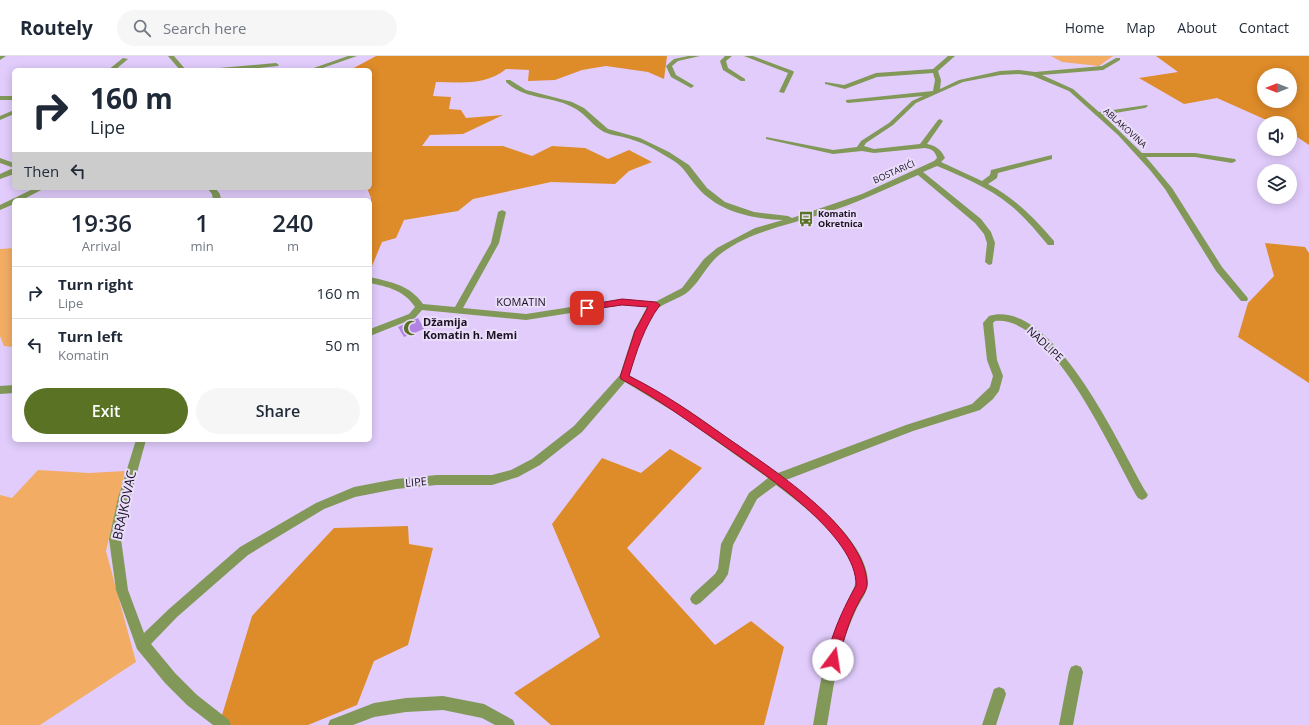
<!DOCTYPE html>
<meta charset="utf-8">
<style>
:root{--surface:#fff;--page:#f6f6f7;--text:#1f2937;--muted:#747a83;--line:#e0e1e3;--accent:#597224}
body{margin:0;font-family:"Open Sans",sans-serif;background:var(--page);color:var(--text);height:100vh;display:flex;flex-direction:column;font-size:15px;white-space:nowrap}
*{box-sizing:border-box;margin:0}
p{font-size:13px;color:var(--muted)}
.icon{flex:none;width:22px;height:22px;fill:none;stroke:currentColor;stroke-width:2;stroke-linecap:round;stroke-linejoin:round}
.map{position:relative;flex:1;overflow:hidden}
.details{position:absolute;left:12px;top:142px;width:360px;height:244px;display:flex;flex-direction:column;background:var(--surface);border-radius:6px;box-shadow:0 2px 10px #0003}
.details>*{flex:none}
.guide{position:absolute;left:12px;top:12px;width:360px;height:122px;border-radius:6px;box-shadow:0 2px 10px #0003;background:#fff;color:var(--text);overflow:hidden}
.needle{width:26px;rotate:270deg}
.controls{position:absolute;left:1257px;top:12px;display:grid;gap:8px}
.controls a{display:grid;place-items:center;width:40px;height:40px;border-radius:50%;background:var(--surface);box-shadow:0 2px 10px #0003;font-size:20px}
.pin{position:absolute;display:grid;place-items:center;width:34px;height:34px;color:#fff;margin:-17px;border-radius:8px;box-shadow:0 2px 6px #0006}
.me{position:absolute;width:44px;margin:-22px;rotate:14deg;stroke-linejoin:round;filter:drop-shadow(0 0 3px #0008)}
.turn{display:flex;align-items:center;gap:14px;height:84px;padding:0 12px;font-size:18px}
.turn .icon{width:52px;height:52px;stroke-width:2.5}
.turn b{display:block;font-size:28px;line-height:34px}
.then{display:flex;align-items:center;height:38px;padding:0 12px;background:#0003;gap:8px;font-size:15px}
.eta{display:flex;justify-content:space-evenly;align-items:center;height:68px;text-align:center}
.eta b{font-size:24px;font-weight:600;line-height:28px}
.cta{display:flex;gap:8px;margin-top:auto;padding:8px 12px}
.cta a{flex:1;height:46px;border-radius:24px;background:var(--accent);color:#fff;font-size:16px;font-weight:600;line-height:46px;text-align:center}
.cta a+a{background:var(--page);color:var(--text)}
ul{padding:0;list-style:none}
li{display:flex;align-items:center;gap:12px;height:52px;padding:0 12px;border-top:1px solid var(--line)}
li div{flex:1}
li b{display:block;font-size:15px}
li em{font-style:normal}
header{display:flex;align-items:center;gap:24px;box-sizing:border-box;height:56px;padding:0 20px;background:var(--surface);border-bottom:1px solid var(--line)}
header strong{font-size:19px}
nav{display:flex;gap:22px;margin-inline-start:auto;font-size:14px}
.search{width:280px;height:36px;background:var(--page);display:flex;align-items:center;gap:10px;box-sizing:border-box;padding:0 14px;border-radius:22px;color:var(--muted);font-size:15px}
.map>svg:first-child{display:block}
.green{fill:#f2ac64}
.forest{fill:#de8b29;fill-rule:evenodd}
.building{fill:#b183e3}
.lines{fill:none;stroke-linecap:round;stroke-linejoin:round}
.minor{fill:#819858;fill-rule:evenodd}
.route{fill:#e11d48;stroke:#92132f}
.labels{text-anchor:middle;stroke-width:4;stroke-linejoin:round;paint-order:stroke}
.far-street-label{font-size:9px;fill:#1a1223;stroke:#eaddfa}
.far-poi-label{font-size:9px;font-weight:bold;fill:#1a1223;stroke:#eaddfa;text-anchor:start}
.street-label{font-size:11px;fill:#1a1223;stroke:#eaddfa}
.poi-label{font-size:11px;font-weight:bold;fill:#1a1223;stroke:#eaddfa;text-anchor:start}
.near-street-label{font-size:13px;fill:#1a1223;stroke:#eaddfa}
</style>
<header>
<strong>Routely</strong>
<div class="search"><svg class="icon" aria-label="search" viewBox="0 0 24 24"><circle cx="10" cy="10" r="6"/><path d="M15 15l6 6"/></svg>Search here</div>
<nav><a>Home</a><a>Map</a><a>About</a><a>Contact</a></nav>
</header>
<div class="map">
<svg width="1309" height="669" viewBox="0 0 1309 669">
<rect width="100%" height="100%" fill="#e1ccfc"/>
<path class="green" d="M1051 0H1113L1099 10 1062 6Z
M14 192V291L4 290 0 280V193Z
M38 414 89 417 125 415 106 495 136 606 40 669H0V439L12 442Z"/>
<path class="forest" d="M376 0H667L664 23 648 16 606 10 582 14 555 24 528 25 529 14 506 13C485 30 461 26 436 26L433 40 451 41 449 53 461 54 466 62 503 59 463 78 430 79 422 90H503L532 100 552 90 585 92 608 103 629 94 652 106 629 115 615 128 551 126 473 143 458 155 404 164 396 182 382 186 372 210H370L371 142 367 132H370V14H350Z
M1156 0H1309V89L1290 76V67H1273L1217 42 1184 48 1139 22 1178 16ZM1264 19H1290V45H1264Z
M1265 187 1305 191 1309 197V327L1238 281 1248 247 1274 220Z
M670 393 702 412 627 492 715 589 751 565 784 591 764 669H551L514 637 600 581 552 468 602 402 641 417Z
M408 470 409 488 433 492 408 589 374 605 357 649 308 669H219L252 560 334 472Z"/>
<path class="building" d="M418 262 424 273 404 281 398 271Z"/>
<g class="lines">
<path class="minor" d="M0 0H6L0 4Z
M168 0H174L186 14H180Z
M348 0H357L317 14H308Z
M688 0H700L678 5 672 10 676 19 693 29 694 30 691 32 671 21 666 10 674 3Z
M725 0H732L726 5 728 12 745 23V25H741L723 14 720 5Z
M744 0H753L793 15 794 16 784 37 779 36 788 17Z
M948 0H955L938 15 941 24 940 33 959 24 1000 15 1019 14 1035 16 1102 10 1116 2H1120V4L1103 14 1042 19 1073 33 1099 56 1147 49 1148 50 1145 52 1103 59 1142 97H1195L1235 103 1236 105 1232 107 1195 101H1146L1172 132 1222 211 1247 241 1248 243 1247 245H1241L1216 215 1165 133 1150 114 1118 79 1069 35 1033 20 1019 18 1000 19 963 26 916 47 893 69 866 87 864 90 874 93 920 88 938 64 940 63 943 65 927 88C936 90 941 93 945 102L941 106 982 125 990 119 991 114 1052 99V103L998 117 997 122 988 128C1015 142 1034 162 1054 185V189H1048C1036 175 1024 160 1010 149 988 131 963 121 937 110L923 116 981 163 991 176 995 187 992 208 989 209 985 206 987 187 984 178 975 167 918 119C886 133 855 148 822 158 788 169 752 175 723 196 708 206 702 223 689 235 680 243 667 245 657 253 642 265 635 301 629 319L688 354 778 417 906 369 972 348 990 331 993 320 987 304 983 267 989 260C1054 241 1120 392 1146 436L1148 439 1146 442 1142 444 1138 442C1114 401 1052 258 995 265L993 267 997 304 1003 320 999 335 993 343 980 354 913 375 786 424C814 445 867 487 868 526 868 536 860 545 856 554 851 565 846 577 843 588 835 614 832 642 827 669H813C819 636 823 603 836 572 839 564 856 529 856 525 852 486 805 451 776 429L757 443 733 489 728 518 723 526 700 547 696 549 692 547 690 543 692 539 715 518 718 513 721 488 749 437 768 422 681 360 625 326 582 376 540 409 518 421 492 429H437L396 433 355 441 324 453 248 499 177 561 151 588 175 617 197 639 229 664 231 669H213L187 649 165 627 137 593 116 534 109 483 118 442 136 384H146L130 442 121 483 128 534 144 577 169 553 240 491 316 447 354 431 396 423 437 419H492L511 414 532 403 574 370 620 319 634 275 647 251 622 249 526 264 422 254 415 262 370 280V273L409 258 415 251C404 234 388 231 370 227V221C391 226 410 229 423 248L455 251 491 187 498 156 502 154 506 156 499 187 463 252 526 258 622 243 655 246 682 232 704 203 717 192 755 172 783 164C753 163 719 156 698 132 689 122 685 112 674 105 661 97 647 88 633 84 624 80 613 80 604 76 593 70 586 59 576 53 553 39 527 45 506 26V24H510L526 34 572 46 584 52 608 73 640 82 669 96 689 109 707 132 725 146 754 156 788 160 792 162 862 138 934 105 937 102C935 95 932 93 925 92L874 97 862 95 833 98 766 83V81L833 94 857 91 861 85 889 67 912 45 923 40 848 47 846 46V44L933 35 935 24 933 17 877 21 845 33 825 28V26L844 29 876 17 933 13Z
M123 2 128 3 115 14H108Z
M276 7 279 9 278 10 240 14H216L219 12Z
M0 40H14V44H0Z
M14 54V58L0 64V60Z
M0 102 14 107V112L0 107Z
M11 113H14V118L0 123V118Z
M35 132H45L22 144H14V148L0 154V149Z
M207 132H215L220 138 221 144H213L212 138Z
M14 329V337L0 338V330Z
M1076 609 1081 611 1083 616 1073 669H1059L1069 616 1071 611Z
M999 631 1004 633 1006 638 996 669H982L994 633Z
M443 640 484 648 513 664 515 669H495L482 662 443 654 406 656 374 661 353 669H328L330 664 374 647 406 642Z"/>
</g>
<path class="route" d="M622 243 656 246 660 249C644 271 637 294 629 320 664 337 695 359 726 381 769 411 863 470 867 526 868 535 861 540 858 548 851 560 846 577 842 590 841 596 840 602 838 608L833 610 829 608C823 594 847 544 856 530 858 479 761 416 723 389 689 366 657 342 621 323L620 321 635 275 648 251 622 249 587 254 583 252 587 249Z"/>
<defs>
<g id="bus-bare" transform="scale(1.2)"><path d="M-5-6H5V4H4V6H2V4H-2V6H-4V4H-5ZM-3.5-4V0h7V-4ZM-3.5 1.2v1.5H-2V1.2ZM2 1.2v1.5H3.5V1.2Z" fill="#597224" stroke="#eaddfa" stroke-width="2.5" paint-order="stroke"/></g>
<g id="mosque-bare" transform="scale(1.2)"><path d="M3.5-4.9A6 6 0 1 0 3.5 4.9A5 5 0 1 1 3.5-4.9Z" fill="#597224" stroke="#eaddfa" stroke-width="2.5" paint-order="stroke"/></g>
</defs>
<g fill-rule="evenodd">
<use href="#bus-bare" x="806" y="163"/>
<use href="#mosque-bare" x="411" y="272"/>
</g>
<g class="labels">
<g class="far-street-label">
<text transform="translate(1125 72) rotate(42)" y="3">ABLAKOVINA</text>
<text transform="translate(894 116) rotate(-24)" y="3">BOSTARIĆI</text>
</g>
<g class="far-poi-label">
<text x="818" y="161">Komatin<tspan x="818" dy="10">Okretnica</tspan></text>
</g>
<g class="street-label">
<text x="521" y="250">KOMATIN</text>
<text transform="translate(1045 288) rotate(43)" y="4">NADLIPE</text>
<text transform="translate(416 426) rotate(-5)" y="4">LIPE</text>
</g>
<g class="poi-label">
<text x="423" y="270">Džamija<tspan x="423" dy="13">Komatin h. Memi</tspan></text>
</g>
<g class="near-street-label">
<text transform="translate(124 449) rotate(-78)" y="5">BRAJKOVAC</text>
</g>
</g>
</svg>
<div class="controls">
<a><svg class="needle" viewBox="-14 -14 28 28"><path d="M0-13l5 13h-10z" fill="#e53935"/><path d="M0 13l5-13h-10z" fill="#747a83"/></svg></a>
<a><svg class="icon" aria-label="sound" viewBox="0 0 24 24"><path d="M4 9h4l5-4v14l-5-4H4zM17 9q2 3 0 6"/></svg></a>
<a><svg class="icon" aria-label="layers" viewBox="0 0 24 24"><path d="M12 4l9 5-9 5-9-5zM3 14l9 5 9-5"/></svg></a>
</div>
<div class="pin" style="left:587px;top:252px;background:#d93025"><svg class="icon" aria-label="arrive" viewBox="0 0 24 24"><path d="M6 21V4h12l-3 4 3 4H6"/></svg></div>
<svg class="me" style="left:833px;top:604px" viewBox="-20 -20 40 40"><circle r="19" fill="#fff"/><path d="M0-13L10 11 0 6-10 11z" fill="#e11d48"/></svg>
<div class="guide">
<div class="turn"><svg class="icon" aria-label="right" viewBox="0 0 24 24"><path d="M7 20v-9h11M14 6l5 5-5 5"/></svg><div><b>160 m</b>Lipe</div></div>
<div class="then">Then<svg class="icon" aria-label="left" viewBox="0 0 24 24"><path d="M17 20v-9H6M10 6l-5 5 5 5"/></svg></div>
</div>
<section class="details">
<div class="eta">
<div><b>19:36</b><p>Arrival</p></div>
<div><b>1</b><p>min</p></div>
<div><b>240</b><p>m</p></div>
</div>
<ul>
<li><svg class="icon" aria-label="right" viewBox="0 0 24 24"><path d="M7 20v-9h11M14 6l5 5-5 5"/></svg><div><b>Turn right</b><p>Lipe</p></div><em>160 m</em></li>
<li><svg class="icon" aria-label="left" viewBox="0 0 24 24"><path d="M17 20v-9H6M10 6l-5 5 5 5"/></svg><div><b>Turn left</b><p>Komatin</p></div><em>50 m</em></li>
</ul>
<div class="cta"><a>Exit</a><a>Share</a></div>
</section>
</div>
